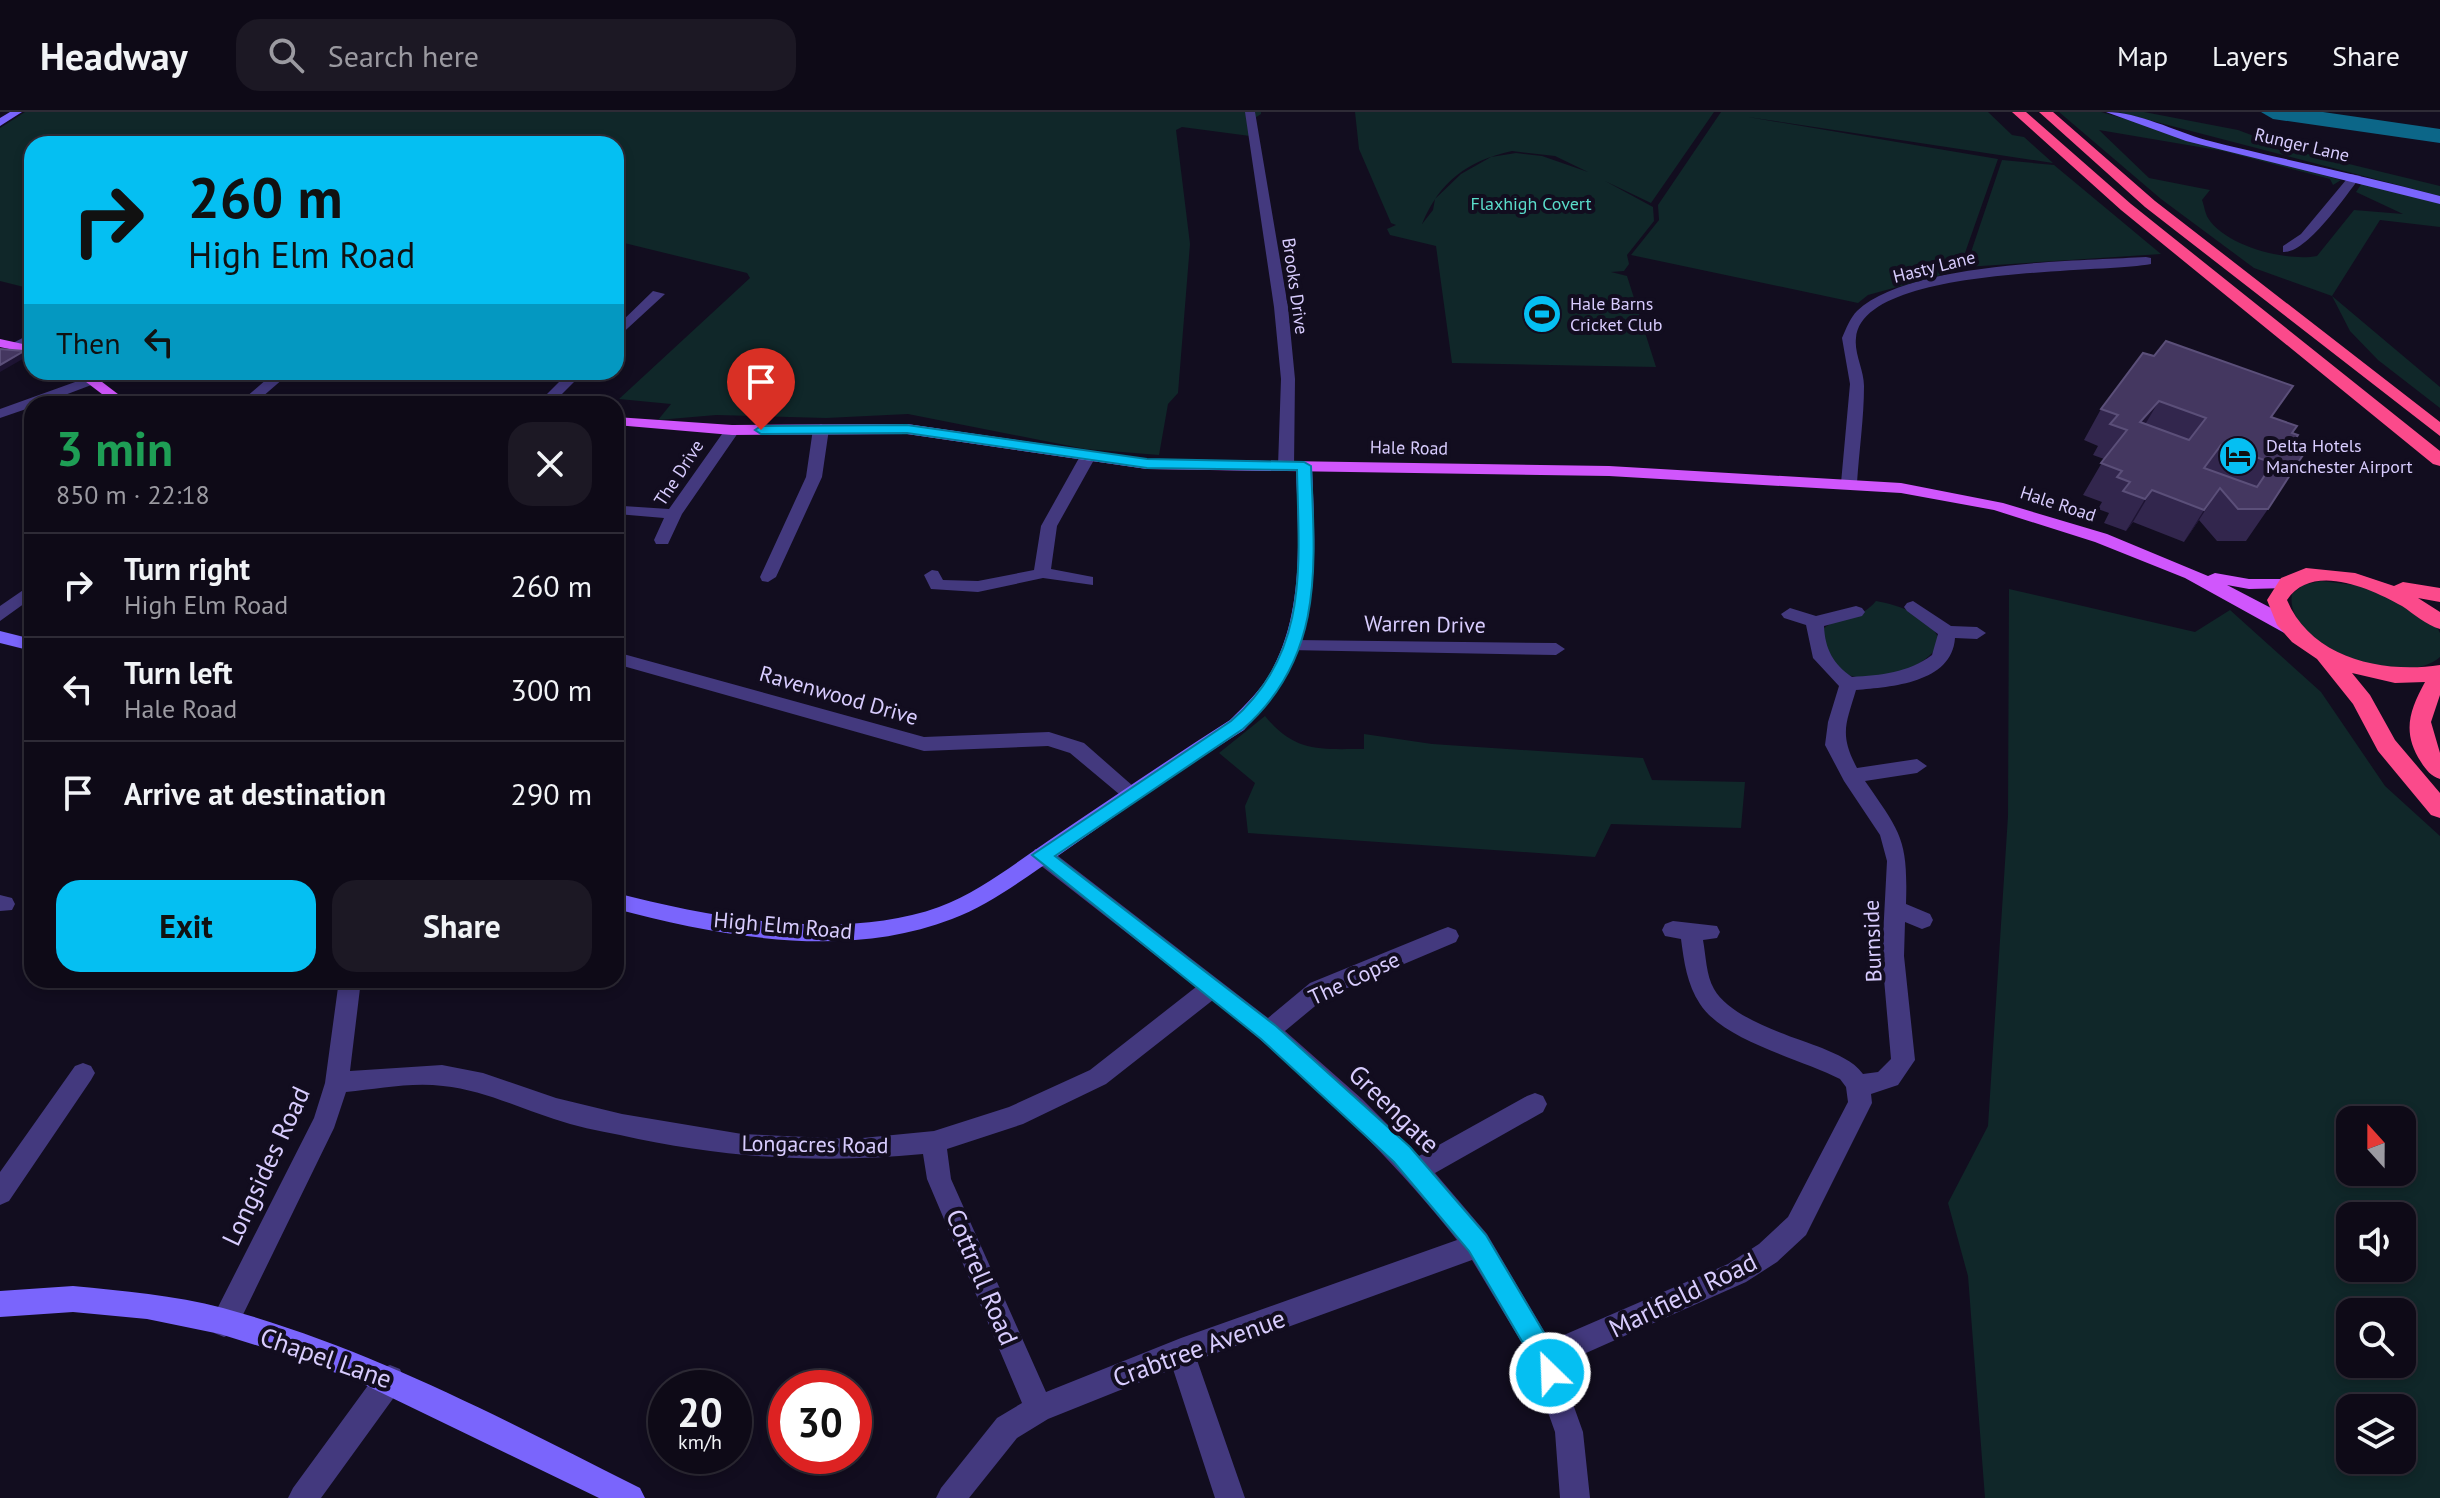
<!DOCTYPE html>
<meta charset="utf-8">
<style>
:root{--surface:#0e0a17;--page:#1c1824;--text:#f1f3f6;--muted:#9b9aa1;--line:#2e2b36;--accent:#05bff2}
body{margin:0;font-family:"PT Sans",sans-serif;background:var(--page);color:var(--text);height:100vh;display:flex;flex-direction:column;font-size:30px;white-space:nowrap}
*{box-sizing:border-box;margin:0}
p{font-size:26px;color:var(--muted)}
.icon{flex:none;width:44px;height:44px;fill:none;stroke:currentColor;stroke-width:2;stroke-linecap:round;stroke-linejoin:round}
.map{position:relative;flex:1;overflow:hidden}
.details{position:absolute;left:24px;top:284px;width:600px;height:592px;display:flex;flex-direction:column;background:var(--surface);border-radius:24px;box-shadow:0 4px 12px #0003,0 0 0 2px var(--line)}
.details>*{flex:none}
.guide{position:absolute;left:24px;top:24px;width:600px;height:244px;border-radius:24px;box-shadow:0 4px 12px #0003,0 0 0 2px var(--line);background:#05bff2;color:#111;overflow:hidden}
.needle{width:52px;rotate:339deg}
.buttons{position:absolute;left:2336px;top:994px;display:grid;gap:16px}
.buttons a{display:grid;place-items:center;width:80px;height:80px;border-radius:16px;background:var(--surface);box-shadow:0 4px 12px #0003,0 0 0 2px var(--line);font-size:40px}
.speed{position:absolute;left:648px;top:1258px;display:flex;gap:16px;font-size:40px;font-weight:700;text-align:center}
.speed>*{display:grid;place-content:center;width:104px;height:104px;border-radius:50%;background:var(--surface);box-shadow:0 4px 12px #0003,0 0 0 2px var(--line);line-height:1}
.speed small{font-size:20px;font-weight:400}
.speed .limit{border:12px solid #d22;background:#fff;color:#111}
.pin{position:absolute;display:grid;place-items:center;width:68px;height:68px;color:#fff;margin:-82px -34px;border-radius:50% 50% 50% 0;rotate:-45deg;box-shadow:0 0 8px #0007}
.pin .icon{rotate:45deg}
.me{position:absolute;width:88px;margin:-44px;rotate:336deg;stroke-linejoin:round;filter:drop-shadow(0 0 6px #0008)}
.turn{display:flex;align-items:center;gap:28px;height:168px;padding:0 32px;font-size:36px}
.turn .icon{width:104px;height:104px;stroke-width:2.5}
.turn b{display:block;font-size:56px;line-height:68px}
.then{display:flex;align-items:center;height:76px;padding:0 32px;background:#0003;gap:16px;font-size:30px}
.round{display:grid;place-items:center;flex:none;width:84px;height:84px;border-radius:24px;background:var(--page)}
.head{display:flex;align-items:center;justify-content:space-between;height:136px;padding:0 32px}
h1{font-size:48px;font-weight:700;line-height:60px;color:#1e9e55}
.action{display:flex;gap:16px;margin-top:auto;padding:16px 32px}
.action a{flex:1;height:92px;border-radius:24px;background:var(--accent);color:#111;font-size:32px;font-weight:700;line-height:92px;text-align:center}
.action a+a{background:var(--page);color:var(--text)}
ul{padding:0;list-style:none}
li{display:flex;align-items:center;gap:24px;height:104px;padding:0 32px;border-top:2px solid var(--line)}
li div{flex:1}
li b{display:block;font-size:30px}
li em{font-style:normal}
header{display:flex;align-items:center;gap:48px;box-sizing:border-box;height:112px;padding:0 40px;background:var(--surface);border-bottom:2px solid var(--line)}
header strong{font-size:38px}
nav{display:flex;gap:44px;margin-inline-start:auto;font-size:28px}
.search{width:560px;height:72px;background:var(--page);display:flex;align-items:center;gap:20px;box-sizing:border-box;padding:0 28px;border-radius:24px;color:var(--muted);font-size:30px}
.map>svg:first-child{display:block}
.green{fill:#102729;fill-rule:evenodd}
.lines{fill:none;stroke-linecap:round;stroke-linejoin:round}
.taxiway{fill:#0c6688;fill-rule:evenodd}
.street{fill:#43397e;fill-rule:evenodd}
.secondary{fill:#7a65fc;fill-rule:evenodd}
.primary{fill:#d056fc;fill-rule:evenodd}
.highway{fill:#fb4a8b;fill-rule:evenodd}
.wall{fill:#32264d}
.shaded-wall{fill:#1e1433}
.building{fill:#443760;stroke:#5b4f79;stroke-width:2;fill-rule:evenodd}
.route{fill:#05bff2;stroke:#037c9d;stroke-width:2}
.labels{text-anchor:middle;stroke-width:8;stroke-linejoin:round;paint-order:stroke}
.far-street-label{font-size:18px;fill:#d8ccfe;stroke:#120d1f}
.far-park-label{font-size:18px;fill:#5adcca;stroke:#120d1f}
.far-poi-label{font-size:18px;fill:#d8ccfe;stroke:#120d1f;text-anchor:start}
.street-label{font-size:22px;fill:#d8ccfe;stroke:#120d1f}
.near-street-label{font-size:26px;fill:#d8ccfe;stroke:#120d1f}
</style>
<header>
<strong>Headway</strong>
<div class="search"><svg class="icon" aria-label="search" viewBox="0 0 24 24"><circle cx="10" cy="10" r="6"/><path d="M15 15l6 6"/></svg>Search here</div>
<nav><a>Map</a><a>Layers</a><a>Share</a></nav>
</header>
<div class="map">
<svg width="2440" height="1386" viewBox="0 0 2440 1386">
<rect width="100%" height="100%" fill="#120d1f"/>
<path class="green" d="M25 0H1261V2L1250 9V24L1182 15 1176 18 1190 132 1178 281 1168 292 1159 343 1085 337 908 302 826 306 716 303 658 308 671 292 619 287 750 166 747 161 616 129V32H32V177L0 169V16Z
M1355 0H1714L1651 91 1605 69 1653 95 1654 109 1627 143 1629 152 1624 159 1611 160 1627 164 1656 255 1452 251 1436 134 1390 123 1387 117 1396 113 1391 111 1359 37ZM1512 39 1555 44 1588 60 1542 44 1516 41 1491 45 1461 62 1435 87 1433 98 1422 112C1440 69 1467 49 1512 39Z
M1721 0H1988L2012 23 2024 25 2053 51 1748 5 1998 47 1959 158 1868 183 1858 191 1631 143 1659 108 1658 93Z
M2059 0H2101L2341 68 2333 73 2330 67 2223 39 2099 18 2149 66 2210 78 2202 88C2204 93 2205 101 2208 106 2225 134 2287 150 2317 144L2354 98 2403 102 2356 80 2362 71 2440 91V115L2380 108 2332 184 2440 275V296L2378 248 2350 219 2332 184 2254 156 2161 87Z
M2118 0H2144L2238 18 2291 38 2440 74V84Z
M2002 48 2054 53 2161 142 1966 155Z
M2321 469 2371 475 2436 513 2440 521V545C2405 578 2283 534 2292 482L2303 473Z
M2009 477 2195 520 2230 498 2321 580 2385 674 2440 724V1386H1985L1968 1164 1948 1091 1988 1014 2008 704ZM2350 1008H2402V1060H2350ZM2350 1104H2402V1156H2350ZM2350 1200H2402V1252H2350ZM2350 1296H2402V1348H2350Z
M1876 489C1902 494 1929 503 1940 529 1929 557 1873 574 1846 562 1839 559 1832 552 1826 547L1823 517C1840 503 1861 508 1876 489Z
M1265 604C1295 641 1319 637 1364 637V622L1432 632 1643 646 1652 668 1745 670 1741 716 1611 712 1595 745 1248 721 1245 694 1255 671 1219 641Z"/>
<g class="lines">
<path class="taxiway" d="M2261 0H2323L2440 17V31L2273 7Z"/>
<path class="street" d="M1245 0H1255L1288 195 1295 267 1294 354 1286 359 1278 354 1281 267 1274 195Z
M2351 62 2361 64C2346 83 2307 142 2283 140V134L2301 122Z
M2146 145 2151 146V152C2098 162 1863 153 1856 226 1854 241 1864 258 1864 274 1864 306 1859 339 1857 371L1855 374H1843L1841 371 1850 272 1842 226C1846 217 1850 206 1857 199 1908 150 2076 149 2146 145Z
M653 179 665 182 616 227V215Z
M32 221V231L23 237H13V231Z
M275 260H291L254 292H238Z
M569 260H584L552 292H537Z
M89 265 96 269 94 272 41 292H32V295L0 306V297Z
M821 312 829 317 822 365 776 465 768 470 762 469 760 465 806 365 813 317Z
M732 313 740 318 682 402 668 432H656L654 428 664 406 617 402 616 397 623 394 669 397 727 315Z
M1087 341 1095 346 1057 414 1051 457 1093 465V473L1043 466 978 480 931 477 924 463 932 458 938 459 943 468 978 469 1034 458 1041 414 1079 346Z
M32 472V486L0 509V494Z
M1913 489 1951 514 1977 515 1986 521 1977 527 1955 526C1952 571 1891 575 1856 578 1846 612 1839 622 1857 656L1917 647 1927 654 1917 661 1865 669C1901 721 1908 727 1906 792L1930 802 1933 808 1930 814 1922 817 1905 810 1904 844 1915 948 1898 973 1871 982 1872 991 1806 1123 1777 1150 1746 1170 1559 1253 1583 1320 1590 1386H1560L1555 1320 1526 1238 1472 1148 1197 1248 1245 1386H1215L1173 1257 1048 1307 1017 1326 969 1386H936L941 1376 997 1306 1022 1291 927 1067 923 1042C820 1052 722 1046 620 1023 598 1019 575 1014 554 1007 517 995 482 978 443 974 411 970 378 977 346 980L334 1016 234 1221 224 1225 214 1221 211 1212 214 1203 314 1006 325 971 339 868H361L350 959 442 953 483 961 556 986 622 1002 742 1022 852 1027 934 1019 1009 995 1090 958 1196 875 1035 749 1032 743 1035 737H1049L1268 906 1310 871 1440 818 1448 815 1456 818 1459 824 1456 830 1326 885 1285 919 1362 987 1419 1044 1527 984 1535 981 1543 984 1547 992 1543 1000 1435 1061 1487 1122 1550 1229 1728 1152 1759 1132 1788 1105 1848 990 1846 975 1840 967C1801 947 1724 929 1700 892 1687 872 1684 850 1681 827L1665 824 1662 818 1665 812 1673 809 1717 814 1720 820 1717 826 1703 828C1706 844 1706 863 1714 877 1731 907 1791 924 1822 936 1837 943 1853 948 1863 962L1878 960 1891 947 1882 844 1887 749 1880 723 1844 669 1825 633 1828 610 1839 574 1813 546 1806 513 1784 506 1781 502 1790 496 1816 504 1856 494 1862 496 1865 500 1862 504 1824 514C1825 537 1833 552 1852 565 1881 563 1908 561 1932 543L1938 522 1907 499 1904 495 1907 491ZM1213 888C1302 961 1386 1037 1457 1128L1181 1226 1046 1280 951 1067 947 1037 1023 1012 1106 972Z
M1294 528 1556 531 1565 537 1556 543 1288 538 1285 534Z
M616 540 924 625 1049 620 1084 631 1142 682 1139 687H1125L1070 641 1048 634 924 639 616 552Z
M0 783 12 786 15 792 12 798 0 799Z
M83 951 91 954 95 961 91 968 9 1089 0 1093V1060L75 954Z
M390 1253 400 1257 404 1267 400 1277 321 1386H288L293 1376 380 1257Z"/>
<path class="secondary" d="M10 0H22L0 14V6Z
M2106 0C2139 0 2174 19 2206 28 2284 48 2363 63 2440 84V92L2186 29Z
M1304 349 1312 354C1316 463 1323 533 1244 618 1182 657 1122 699 1062 741 1027 764 992 792 952 807 846 848 722 825 616 797V781C713 806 842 830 939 795 979 780 1014 752 1048 729 1109 688 1169 647 1230 608 1246 592 1263 576 1273 556 1305 495 1298 420 1296 354Z
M0 519 32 527V539L0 531Z
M73 1174C123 1179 174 1183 223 1196 370 1236 505 1308 640 1376L645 1386H599L357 1269 291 1244 220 1222 147 1207 73 1200 0 1205V1179Z"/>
<path class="primary" d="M0 227 32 234V242L0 235Z
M73 260H89L131 292H115Z
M616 305 732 313 907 312 1147 347 1609 354 1901 371 2003 391 2107 422 2208 464 2215 461 2249 467H2294V475L2288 476 2249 477 2227 473 2273 497 2306 522 2297 528 2185 466 2095 430 1994 398 1901 381 1609 364 1147 357 907 322 732 323 616 313Z"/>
<path class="highway" d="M2012 0H2026L2131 92 2440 339V354L2433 352 2121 98Z
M2039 0H2053L2155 89 2440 310V324L2145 95Z
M2306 456 2355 461 2394 474 2403 470 2440 476V490L2418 486 2440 500V517C2426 513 2414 502 2402 494 2370 476 2312 450 2287 488 2311 546 2383 562 2440 553V583L2431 610 2440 641V667C2431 664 2426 658 2421 650 2402 621 2409 599 2425 570L2395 571 2352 561 2370 583 2395 628 2440 681V706L2431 703 2378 639 2353 592 2317 547 2292 530 2277 513 2267 488 2281 466Z"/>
</g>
<path class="wall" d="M2143 241 2273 305 2292 321 2268 397 2246 429H2217L2199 408 2184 430 2133 410 2126 419 2104 411 2109 401 2098 397 2102 390 2083 383 2104 347 2093 343 2098 334 2084 328 2101 297Z"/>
<path class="shaded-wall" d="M24 239 28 244 0 260V253Z
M2159 289 2140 321V310Z
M2220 376 2199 408 2184 430 2204 398Z
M2152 378 2133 410 2126 419 2145 387Z"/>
<path class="building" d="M2166 229 2293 274 2271 305 2297 314 2292 321 2298 323 2288 338 2303 343 2268 397H2238L2220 376 2204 398 2152 378 2145 387 2123 379 2130 370 2117 365 2122 359 2101 351 2127 318 2110 312 2118 303 2101 297 2143 241 2154 244ZM2159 289 2206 306 2189 328 2140 310ZM2221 333 2273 351 2257 375 2204 356Z
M0 237 24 239 0 253Z"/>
<path class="route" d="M907 313 1147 347 1304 350 1311 354C1315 454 1325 545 1243 617L1055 744 1276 914 1410 1035 1486 1123 1553 1236 1562 1261 1558 1270 1550 1273 1541 1270 1534 1250 1469 1139 1394 1050 1261 927 1032 743 1231 609C1310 541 1299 453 1297 358L1147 356 907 321 761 322 755 318 761 314Z"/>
<defs>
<g id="stadium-disc" transform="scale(2)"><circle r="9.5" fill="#05bff2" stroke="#120d1f"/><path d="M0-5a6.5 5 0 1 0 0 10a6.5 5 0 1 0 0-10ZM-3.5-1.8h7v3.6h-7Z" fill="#111"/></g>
<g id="hotel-disc" transform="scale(2)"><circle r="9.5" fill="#05bff2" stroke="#120d1f"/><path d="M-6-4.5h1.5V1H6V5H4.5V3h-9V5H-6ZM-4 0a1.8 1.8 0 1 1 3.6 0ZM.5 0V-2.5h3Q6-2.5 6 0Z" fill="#111"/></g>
</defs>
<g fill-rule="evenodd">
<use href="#stadium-disc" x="1542" y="202"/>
<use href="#hotel-disc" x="2238" y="344"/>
</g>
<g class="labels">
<g class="far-street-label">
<text transform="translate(2302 33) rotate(13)" y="6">Runger Lane</text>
<text transform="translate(1934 155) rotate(-14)" y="6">Hasty Lane</text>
<text transform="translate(1295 174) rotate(82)" y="6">Brooks Drive</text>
<text transform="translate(1409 336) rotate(1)" y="6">Hale Road</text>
<text transform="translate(679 361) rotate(-57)" y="6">The Drive</text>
<text transform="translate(2058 392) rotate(18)" y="6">Hale Road</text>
</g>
<g class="far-park-label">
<text x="1531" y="98">Flaxhigh Covert</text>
</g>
<g class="far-poi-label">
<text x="1570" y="198">Hale Barns<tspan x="1570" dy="21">Cricket Club</tspan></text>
<text x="2266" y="340">Delta Hotels<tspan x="2266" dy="21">Manchester Airport</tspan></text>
</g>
<g class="street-label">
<text transform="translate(1425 512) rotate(1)" y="8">Warren Drive</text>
<text transform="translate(839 583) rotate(16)" y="8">Ravenwood Drive</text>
<text transform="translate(783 813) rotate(5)" y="8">High Elm Road</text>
<text transform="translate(1872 829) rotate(-92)" y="8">Burnside</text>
<text transform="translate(1354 866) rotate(-25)" y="8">The Copse</text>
<text transform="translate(815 1032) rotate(1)" y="8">Longacres Road</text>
</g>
<g class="near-street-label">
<text transform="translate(1394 997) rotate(44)" y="9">Greengate</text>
<text transform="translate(266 1054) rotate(-65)" y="9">Longsides Road</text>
<text transform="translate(982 1165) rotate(67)" y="9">Cottrell Road</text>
<text transform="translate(1683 1183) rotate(-26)" y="9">Marlfield Road</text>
<text transform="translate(1199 1236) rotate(-20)" y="9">Crabtree Avenue</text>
<text transform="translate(326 1246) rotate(19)" y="9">Chapel Lane</text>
</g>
</g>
</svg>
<div class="buttons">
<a><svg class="needle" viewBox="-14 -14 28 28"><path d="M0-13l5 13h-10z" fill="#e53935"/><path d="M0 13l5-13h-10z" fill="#9b9aa1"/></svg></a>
<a><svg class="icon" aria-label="sound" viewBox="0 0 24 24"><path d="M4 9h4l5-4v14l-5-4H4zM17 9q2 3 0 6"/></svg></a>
<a><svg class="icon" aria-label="search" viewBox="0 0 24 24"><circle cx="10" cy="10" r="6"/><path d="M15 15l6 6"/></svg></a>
<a><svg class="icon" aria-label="layers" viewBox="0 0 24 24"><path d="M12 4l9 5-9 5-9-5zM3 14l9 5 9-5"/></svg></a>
</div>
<div class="speed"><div>20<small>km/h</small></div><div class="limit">30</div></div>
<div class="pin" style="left:761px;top:318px;background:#d93025"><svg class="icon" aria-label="arrive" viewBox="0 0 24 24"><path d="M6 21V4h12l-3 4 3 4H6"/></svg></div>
<svg class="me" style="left:1550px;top:1261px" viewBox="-20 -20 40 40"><circle r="17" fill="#05bff2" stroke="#fff" stroke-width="3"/><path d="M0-11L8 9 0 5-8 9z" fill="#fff"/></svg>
<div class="guide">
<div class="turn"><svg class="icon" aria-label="right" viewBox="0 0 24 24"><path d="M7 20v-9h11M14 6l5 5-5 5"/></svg><div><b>260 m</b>High Elm Road</div></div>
<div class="then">Then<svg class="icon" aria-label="left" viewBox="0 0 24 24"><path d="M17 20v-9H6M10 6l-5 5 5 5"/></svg></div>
</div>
<section class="details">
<div class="head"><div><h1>3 min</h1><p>850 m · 22:18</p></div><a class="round"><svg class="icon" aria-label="close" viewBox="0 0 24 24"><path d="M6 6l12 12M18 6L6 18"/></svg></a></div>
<ul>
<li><svg class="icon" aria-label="right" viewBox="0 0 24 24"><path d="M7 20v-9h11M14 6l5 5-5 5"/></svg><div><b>Turn right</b><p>High Elm Road</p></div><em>260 m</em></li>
<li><svg class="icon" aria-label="left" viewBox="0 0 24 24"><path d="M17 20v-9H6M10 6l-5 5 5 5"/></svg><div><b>Turn left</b><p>Hale Road</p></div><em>300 m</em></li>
<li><svg class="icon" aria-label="arrive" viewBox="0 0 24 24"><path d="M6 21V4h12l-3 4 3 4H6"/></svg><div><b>Arrive at destination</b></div><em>290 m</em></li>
</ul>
<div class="action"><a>Exit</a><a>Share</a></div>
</section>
</div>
